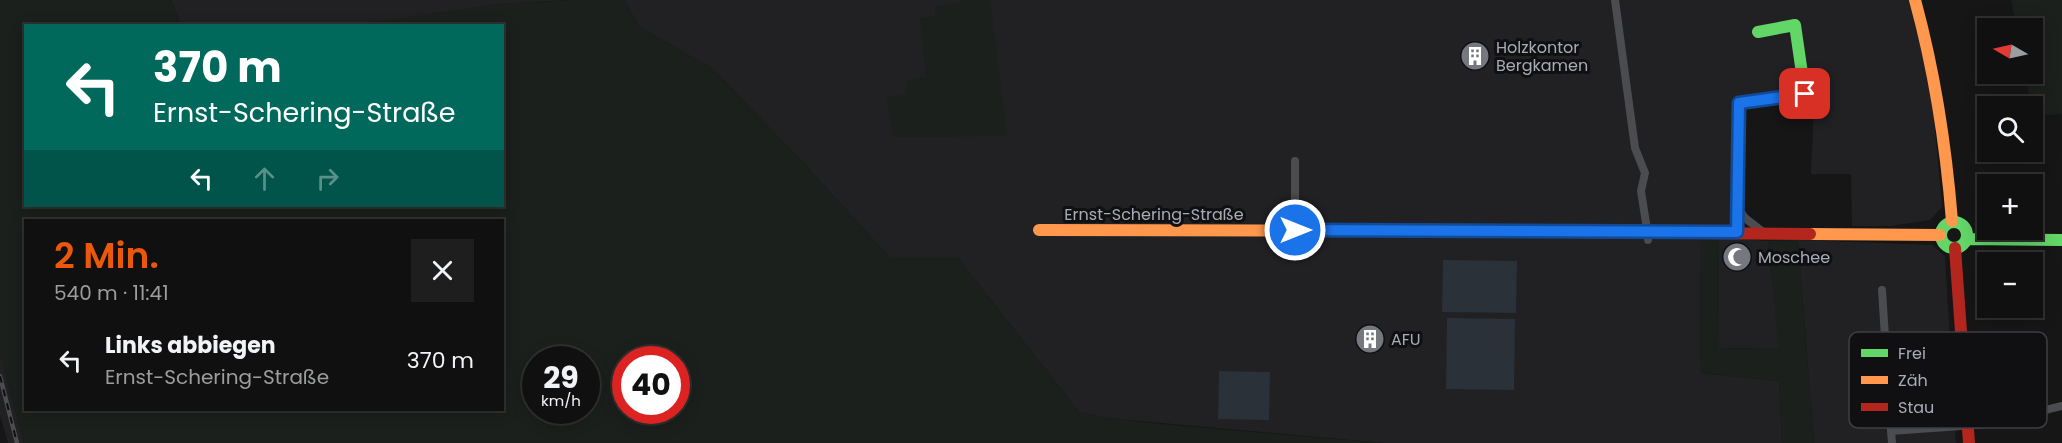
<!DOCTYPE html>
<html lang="de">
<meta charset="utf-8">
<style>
:root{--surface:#101010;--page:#1e1e1e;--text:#f1f3f6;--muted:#9c9d9f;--line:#303030;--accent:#ea580c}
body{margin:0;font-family:Poppins,sans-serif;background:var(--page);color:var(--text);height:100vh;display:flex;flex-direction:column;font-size:22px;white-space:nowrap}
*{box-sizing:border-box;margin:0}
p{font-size:20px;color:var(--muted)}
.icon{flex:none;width:33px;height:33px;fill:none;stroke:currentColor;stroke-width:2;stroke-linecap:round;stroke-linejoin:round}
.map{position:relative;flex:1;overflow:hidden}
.drawer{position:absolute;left:24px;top:219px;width:480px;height:192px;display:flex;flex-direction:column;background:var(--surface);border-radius:0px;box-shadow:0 3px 15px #0003,0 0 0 2px var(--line)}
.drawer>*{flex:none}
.hud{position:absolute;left:24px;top:24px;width:480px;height:183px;border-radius:0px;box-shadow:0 3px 15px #0003,0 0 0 2px var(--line);background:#00695c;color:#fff;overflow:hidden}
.needle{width:39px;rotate:279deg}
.tools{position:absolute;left:1977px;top:18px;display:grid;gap:12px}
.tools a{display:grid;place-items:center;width:66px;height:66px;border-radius:0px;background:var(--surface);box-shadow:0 3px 15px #0003,0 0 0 2px var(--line);font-size:30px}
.speed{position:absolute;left:522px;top:346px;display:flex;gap:12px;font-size:30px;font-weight:700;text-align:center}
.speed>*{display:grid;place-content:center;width:78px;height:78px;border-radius:50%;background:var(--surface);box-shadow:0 3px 15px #0003,0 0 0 2px var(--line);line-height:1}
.speed small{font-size:15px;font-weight:400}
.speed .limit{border:9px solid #d22;background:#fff;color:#111}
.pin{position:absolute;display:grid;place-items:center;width:51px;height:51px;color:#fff;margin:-26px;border-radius:12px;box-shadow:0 3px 9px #0006}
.me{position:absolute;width:66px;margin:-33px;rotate:90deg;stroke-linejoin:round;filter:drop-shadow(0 0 4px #0008)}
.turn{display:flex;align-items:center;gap:21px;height:126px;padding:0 30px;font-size:27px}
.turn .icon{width:78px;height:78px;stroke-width:2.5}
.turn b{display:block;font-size:42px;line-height:51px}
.lanes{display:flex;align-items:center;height:57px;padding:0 30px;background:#0003;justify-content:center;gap:30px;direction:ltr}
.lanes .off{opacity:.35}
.round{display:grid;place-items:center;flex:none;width:63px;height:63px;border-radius:0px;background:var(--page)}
.head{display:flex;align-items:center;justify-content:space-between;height:102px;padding:0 30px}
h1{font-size:36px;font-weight:600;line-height:45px;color:var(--accent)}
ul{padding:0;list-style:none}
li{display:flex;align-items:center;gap:18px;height:78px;padding:0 30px}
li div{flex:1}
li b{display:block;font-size:22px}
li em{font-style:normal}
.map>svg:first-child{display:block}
.built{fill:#212023}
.green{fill:#1b201c;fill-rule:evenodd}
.water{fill:#2a3138}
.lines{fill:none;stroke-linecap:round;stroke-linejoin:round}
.street{stroke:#4b4c4f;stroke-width:8}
.fast{stroke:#63d668;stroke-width:12}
.slow{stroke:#ff974d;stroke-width:12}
.jam{stroke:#b3261e;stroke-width:12}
.rail-casing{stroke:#4b4c4e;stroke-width:4.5}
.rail{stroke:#101012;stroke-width:2;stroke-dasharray:7;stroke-linecap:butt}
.street-bridge{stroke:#4b4c4f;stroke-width:8}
.route-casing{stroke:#114b97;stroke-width:15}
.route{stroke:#1a73e8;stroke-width:10}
.labels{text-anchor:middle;stroke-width:6;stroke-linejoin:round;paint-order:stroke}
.poi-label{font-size:16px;fill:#a8acb7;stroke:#101012;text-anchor:start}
.street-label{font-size:16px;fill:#a8acb7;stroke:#101012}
.key{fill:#101012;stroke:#3e3f44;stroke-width:1.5}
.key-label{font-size:16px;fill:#a8acb7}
</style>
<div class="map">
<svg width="2062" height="443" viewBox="0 0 2062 443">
<rect width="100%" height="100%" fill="#161616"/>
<path class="built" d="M171 0H570L500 4 352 26 195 25 193 24 180 23Z
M624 0H1909L1921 42 1932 97 1942 207 1930 220 1891 226H1852L1851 174H1811L1814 101 1741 106V239L1768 241 1780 349 1718 348 1719 241H1701L1700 373 1779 381 1782 443H1383L1106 418 1079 412 957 257H889L808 168 714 70 639 26Z
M1798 240 1932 245 1945 256 1956 443H1814Z
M0 353 3 364 24 443H8L0 415Z"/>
<path class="green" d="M0 0H171L180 23 194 24 195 25 26 26V206H502V26L352 25 500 4 570 0H624L639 26 714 70 808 168 889 257H957L1079 412 1106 418 1171 425 1383 443H24L0 353ZM502 220V410H26V220ZM536 360H586V411H536ZM626 360H676V411H626Z
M967 0H990L1007 136 893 137 887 97 906 95V80L926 77 920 18 935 16V7Z
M2011 0H2062V114L2033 116 2025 74H2032V28H2016Z
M1719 240 1718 348 1779 349 1768 241 1798 240 1814 443H1782L1779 381 1700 373 1701 241Z"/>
<path class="water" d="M1443 260 1517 261 1516 313 1442 312Z
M1447 318 1515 319 1514 390 1446 389Z
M1219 371 1270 372 1269 420 1218 419Z"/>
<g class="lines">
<path class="street" d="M1615 0 1635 148 1645 173 1641 191 1646 223
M1295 161V230
M1738 208 1745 218 1763 232
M1882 290 1891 431
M1892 443 1891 431 1988 424 2062 406"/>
<path class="fast" d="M1941 235a13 13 0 1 1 26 0a13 13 0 1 1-26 0Z
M1737 232 1739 103 1805 94 1795 25 1758 32
M1967 239 2062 240"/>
<path class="slow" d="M1915 0C1935 73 1946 146 1952 221
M1039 230 1464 231
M1810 234 1940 235"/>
<path class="jam" d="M1464 231 1810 234
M1955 248 1969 443"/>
<g class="rail-casing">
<path id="rail" d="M0 376 17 443"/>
</g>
<use href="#rail" class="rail"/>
<path class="street-bridge" d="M1646 223 1648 240"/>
</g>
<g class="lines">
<g class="route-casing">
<path id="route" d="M1295 230 1737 232 1739 103 1805 94"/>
</g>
<use href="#route" class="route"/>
</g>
<defs>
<g id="building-disc" transform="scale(1.5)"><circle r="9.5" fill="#75787f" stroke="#101012"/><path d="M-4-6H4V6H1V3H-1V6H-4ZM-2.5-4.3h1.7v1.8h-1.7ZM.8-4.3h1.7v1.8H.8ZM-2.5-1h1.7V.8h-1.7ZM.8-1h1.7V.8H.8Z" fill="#fff"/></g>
<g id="mosque-disc" transform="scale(1.5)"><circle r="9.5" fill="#75787f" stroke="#101012"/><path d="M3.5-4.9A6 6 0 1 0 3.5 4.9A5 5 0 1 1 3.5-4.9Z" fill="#fff"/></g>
</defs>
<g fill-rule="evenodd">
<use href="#building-disc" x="1475" y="56"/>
<use href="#mosque-disc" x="1737" y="257"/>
<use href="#building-disc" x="1370" y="339"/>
</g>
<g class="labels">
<g class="poi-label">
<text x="1496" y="53">Holzkontor<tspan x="1496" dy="18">Bergkamen</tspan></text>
<text x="1758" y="263">Moschee</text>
<text x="1391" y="345">AFU</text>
</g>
<g class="street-label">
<text x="1154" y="220">Ernst-Schering-Straße</text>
</g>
</g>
<rect x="1849" y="332" width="198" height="96" rx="9" class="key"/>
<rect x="1861" y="349" width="27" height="8" fill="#63d668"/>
<rect x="1861" y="376" width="27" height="8" fill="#ff974d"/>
<rect x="1861" y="403" width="27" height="8" fill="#b3261e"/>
<g class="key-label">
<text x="1898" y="359">Frei</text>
<text x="1898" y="386">Zäh</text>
<text x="1898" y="413">Stau</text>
</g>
</svg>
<div class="tools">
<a><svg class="needle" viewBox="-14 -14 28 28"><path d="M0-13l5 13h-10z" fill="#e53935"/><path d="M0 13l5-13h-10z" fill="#9c9d9f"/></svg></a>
<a><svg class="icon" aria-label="search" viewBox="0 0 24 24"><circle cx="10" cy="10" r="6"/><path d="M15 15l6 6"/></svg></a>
<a>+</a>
<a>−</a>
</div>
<div class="speed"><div>29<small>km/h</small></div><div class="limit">40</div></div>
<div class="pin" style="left:1805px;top:94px;background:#d93025"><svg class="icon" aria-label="arrive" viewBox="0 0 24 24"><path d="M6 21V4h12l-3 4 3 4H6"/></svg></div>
<svg class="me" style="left:1295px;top:230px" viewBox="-20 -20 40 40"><circle r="17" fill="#1a73e8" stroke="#fff" stroke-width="3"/><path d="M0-11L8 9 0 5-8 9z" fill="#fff"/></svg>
<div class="hud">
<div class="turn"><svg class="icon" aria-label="left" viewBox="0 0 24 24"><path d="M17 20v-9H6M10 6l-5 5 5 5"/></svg><div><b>370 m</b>Ernst-Schering-Straße</div></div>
<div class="lanes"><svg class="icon" aria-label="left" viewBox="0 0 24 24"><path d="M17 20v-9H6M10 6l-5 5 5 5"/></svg><svg class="icon off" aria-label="ahead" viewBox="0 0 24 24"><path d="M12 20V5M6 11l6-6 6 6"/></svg><svg class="icon off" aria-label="right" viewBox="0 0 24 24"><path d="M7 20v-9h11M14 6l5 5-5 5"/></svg></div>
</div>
<section class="drawer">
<div class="head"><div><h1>2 Min.</h1><p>540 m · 11:41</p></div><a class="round"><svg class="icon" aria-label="close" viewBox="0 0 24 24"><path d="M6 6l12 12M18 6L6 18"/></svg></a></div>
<ul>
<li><svg class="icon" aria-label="left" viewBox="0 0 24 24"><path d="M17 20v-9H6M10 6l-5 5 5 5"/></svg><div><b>Links abbiegen</b><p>Ernst-Schering-Straße</p></div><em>370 m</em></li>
</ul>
</section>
</div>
